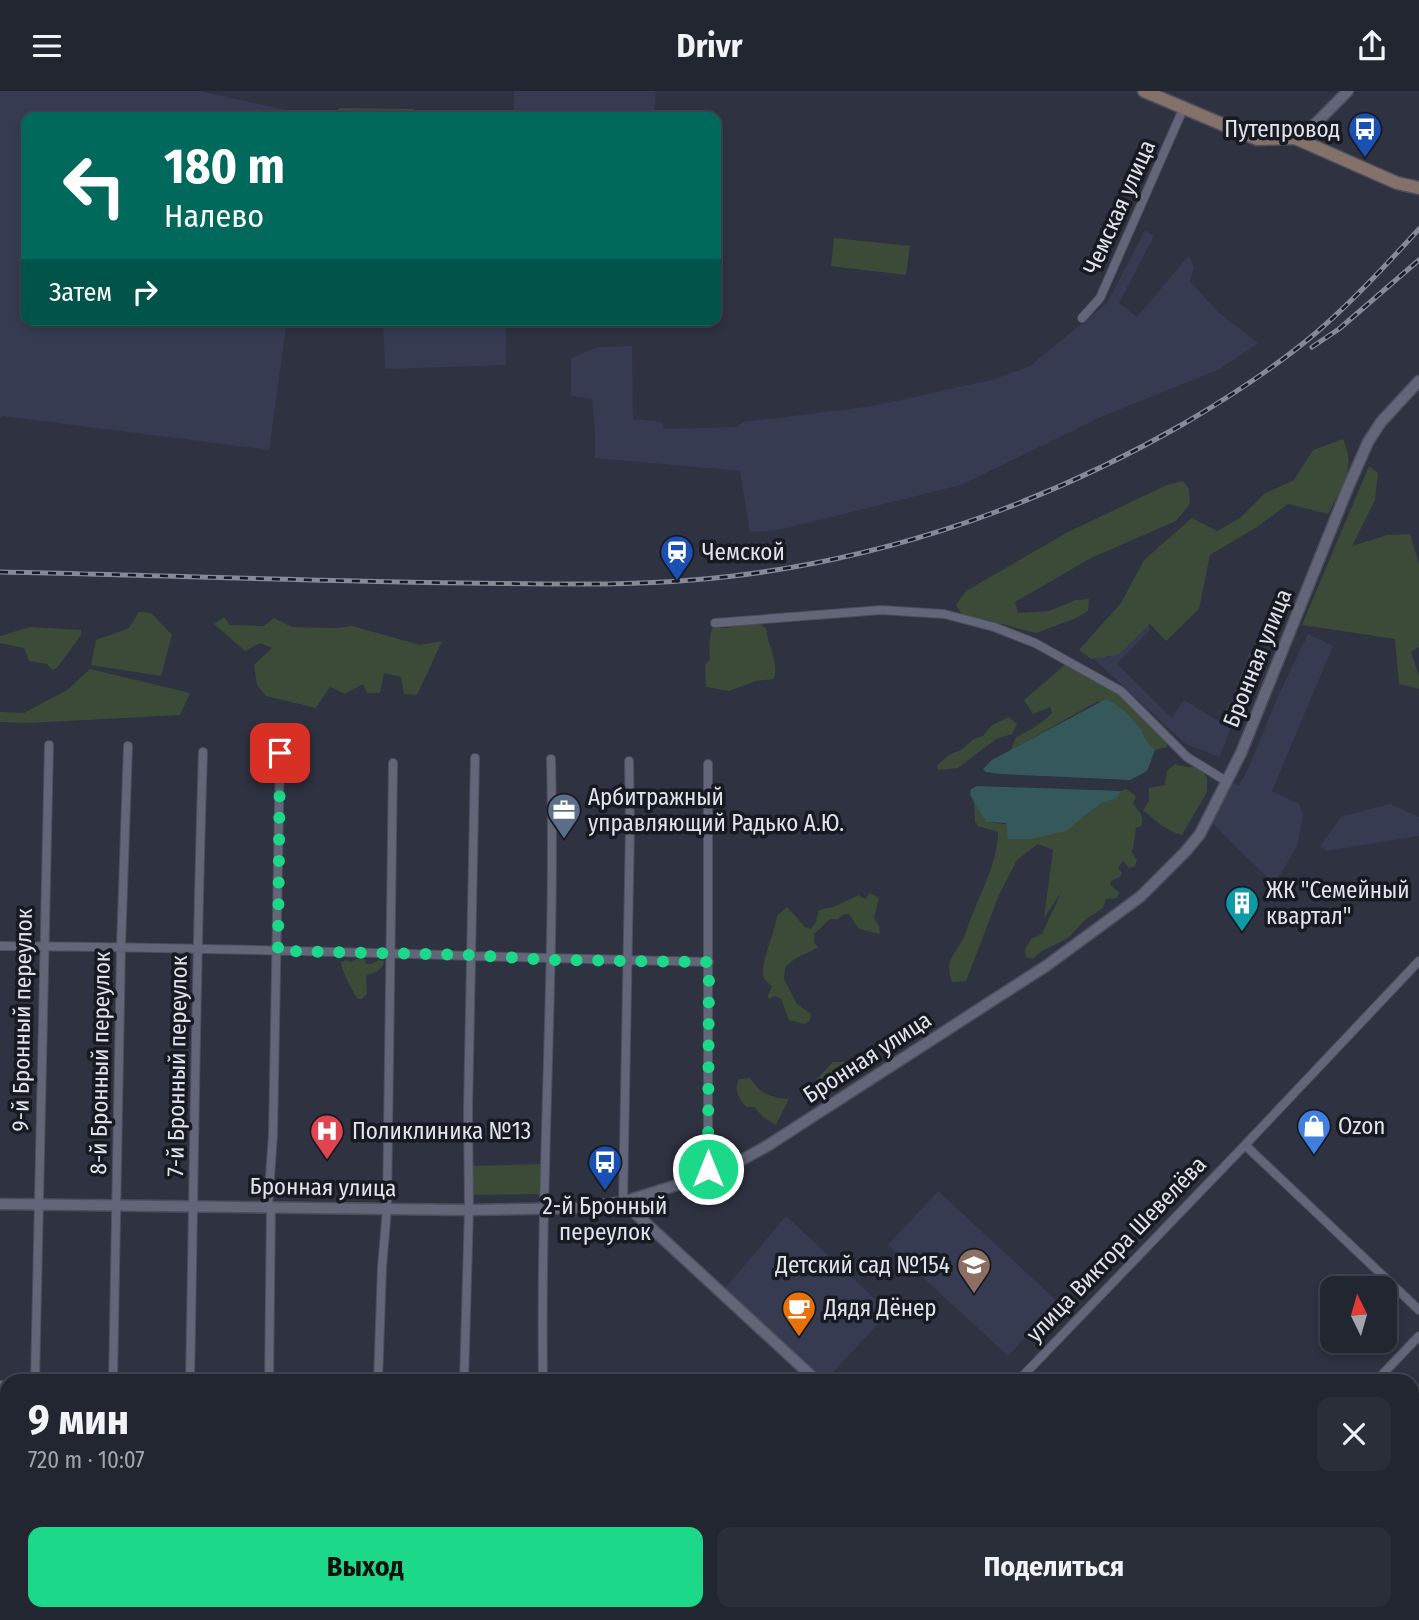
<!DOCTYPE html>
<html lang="ru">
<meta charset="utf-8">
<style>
:root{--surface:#222631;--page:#2a2e39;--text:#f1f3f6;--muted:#a2a5ab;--line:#3f434d;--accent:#1bd988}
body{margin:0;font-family:"Fira Sans Condensed",sans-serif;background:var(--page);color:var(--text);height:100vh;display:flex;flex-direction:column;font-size:26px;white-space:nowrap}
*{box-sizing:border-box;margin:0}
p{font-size:23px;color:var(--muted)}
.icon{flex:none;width:38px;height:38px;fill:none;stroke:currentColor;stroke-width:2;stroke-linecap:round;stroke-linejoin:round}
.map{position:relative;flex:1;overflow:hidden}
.details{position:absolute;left:0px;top:1283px;width:1419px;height:247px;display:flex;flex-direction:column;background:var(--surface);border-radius:21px 21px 0 0;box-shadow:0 4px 10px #0003,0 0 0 2px var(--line)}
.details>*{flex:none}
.guide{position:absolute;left:21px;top:21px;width:700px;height:214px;border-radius:14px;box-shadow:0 4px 10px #0003,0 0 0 2px var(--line);background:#00695c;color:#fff;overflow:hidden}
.needle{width:46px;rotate:355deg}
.fabs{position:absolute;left:1320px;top:1185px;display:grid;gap:14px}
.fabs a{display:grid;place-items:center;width:77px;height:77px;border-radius:14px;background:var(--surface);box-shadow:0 4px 10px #0003,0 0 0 2px var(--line);font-size:35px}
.pin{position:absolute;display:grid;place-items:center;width:60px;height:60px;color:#fff;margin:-30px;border-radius:14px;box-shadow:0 4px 10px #0006}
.me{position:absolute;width:77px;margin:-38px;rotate:0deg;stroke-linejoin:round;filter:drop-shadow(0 0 5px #0008)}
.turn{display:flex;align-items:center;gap:24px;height:147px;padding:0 28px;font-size:32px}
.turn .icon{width:91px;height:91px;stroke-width:2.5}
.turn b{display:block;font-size:49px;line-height:60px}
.then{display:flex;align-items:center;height:66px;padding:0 28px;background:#0003;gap:14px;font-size:26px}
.round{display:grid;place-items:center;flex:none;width:74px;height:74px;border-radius:14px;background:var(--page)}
.summary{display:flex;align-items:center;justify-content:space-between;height:119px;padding:0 28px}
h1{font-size:42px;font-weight:700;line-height:52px}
.button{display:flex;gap:14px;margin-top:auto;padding:14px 28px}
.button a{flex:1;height:80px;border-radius:14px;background:var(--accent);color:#111;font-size:28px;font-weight:700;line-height:80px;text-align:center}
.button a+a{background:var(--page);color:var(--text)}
header{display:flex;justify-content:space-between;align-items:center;height:91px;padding:0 28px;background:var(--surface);font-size:32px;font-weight:700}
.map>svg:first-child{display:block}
.built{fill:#373b51}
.green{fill:#3c4b38}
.water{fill:#35595b}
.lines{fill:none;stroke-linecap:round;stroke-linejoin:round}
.minor-casing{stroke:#4c4e5b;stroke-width:10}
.tertiary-casing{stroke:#4c4e5b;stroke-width:13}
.secondary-casing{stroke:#4c4e5b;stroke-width:15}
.minor{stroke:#626678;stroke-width:8}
.tertiary{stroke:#626678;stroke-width:10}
.secondary{stroke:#847169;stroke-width:12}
.rail-casing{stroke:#868996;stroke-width:5}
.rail{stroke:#181a21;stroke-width:2.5;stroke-dasharray:8;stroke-linecap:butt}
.route{stroke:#1bd988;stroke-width:12;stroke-dasharray:0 21.6}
.labels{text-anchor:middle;stroke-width:7;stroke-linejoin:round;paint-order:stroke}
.poi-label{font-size:23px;fill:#e1e3ed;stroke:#181a21;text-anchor:start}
.street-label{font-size:23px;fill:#e1e3ed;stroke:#181a21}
</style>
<header><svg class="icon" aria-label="menu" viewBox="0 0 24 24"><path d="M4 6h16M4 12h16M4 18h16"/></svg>Drivr<svg class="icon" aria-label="share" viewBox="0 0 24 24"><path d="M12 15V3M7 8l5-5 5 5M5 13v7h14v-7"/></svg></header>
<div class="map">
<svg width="1419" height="1529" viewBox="0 0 1419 1529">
<rect width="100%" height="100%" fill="#2e3241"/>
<path class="built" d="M0 0H200L316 26H26V229H287L269 359 2 325 0 327Z
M514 0H656L654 26H514Z
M1145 139 1154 145 1119 212 1137 226 1189 164 1194 176 1190 190 1218 221 1258 252 1220 278 1101 326 961 394 778 439 750 441 740 380 595 367V341L592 308 571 305V267L598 256 632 255 633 328 663 331 664 338 737 336 743 331 873 315 995 288 1030 275 1108 211Z
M383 229H506V274L385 278Z
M1144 531 1151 538 1117 573 1172 627 1184 609 1218 630 1231 611 1249 562 1257 566 1220 666 1186 653 1095 569 1101 561 1109 567Z
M1308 543 1333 555 1272 700 1299 713 1303 725 1297 755 1280 784 1272 791 1211 731 1231 692 1239 694 1249 676 1278 605Z
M1390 713 1419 726V745L1327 760 1320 755 1342 725Z
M938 1100 1058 1211 1008 1265 888 1154Z
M786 1125 889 1221 825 1290H817L722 1201Z"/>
<path class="green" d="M340 17 414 18 421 26H329Z
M834 147 910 155 906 184 831 175Z
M1343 348C1357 378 1341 396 1328 423L1288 413 1257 436 1210 464 1199 518 1166 550 1150 533 1118 564 1091 568 1079 559 1121 512 1144 469 1192 427 1217 440 1240 427 1264 403 1294 389 1313 359Z
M1369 375 1378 382 1375 409 1352 455 1387 444 1410 443 1419 473V556L1411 561 1419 585V598L1399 593 1395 548 1302 534Z
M1183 390 1189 398 1190 413 1176 430 1091 467 1015 511 1018 522 1049 520 1076 509 1089 508 1088 520 1074 528 1036 542 983 528H965L956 514 966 500 1068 441 1167 394Z
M139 521 151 522 172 544 161 585 91 574 96 549 129 537Z
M224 526 230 534 264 535 274 527 292 536 336 537 352 535 420 554 442 550 417 604 404 603 401 586 384 582 380 602H367L363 593 345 603 330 596 316 617 266 605 257 594 254 574 272 557 260 552 245 560 214 533Z
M754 530 766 537C768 557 779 569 774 588L756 590 729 600 706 596 705 574 710 568 709 552 712 537H727Z
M30 536 81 539V544L57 577 52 579 47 573 29 570 24 557 0 552V545Z
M1066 573 1126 608 1167 648V656L1155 659 1149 654 1143 642 1098 610 1011 659 1016 646C1026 642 1045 630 1052 622L1050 616 1033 623 1024 609Z
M90 578 190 602 180 624 28 632 0 631V621L24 622 67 599Z
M1009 626 1017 633 1012 643 996 648 958 677 938 679 937 674 949 664 961 659 974 648 983 645 992 634Z
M1175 673C1184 677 1192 675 1201 677L1207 687V701L1182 744C1165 739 1155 729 1143 719L1149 710V697L1165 694 1167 680Z
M1126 698 1136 705 1133 713C1139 721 1145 724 1141 735L1136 737 1133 758 1131 760 1137 769 1135 775 1129 777 1123 770 1118 777 1122 782 1120 786 1111 790 1110 794 1119 801 1117 807 1106 808 1103 817 1086 828 1068 847 1042 860 1033 868 1026 866 1025 859 1031 848 1042 843 1062 800 1044 827 1053 759 1038 753 1017 769 999 804 966 890 952 891C943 865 959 862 966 841 976 810 998 773 998 741L978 735 975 731 974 710 986 731 1066 740 1100 713 1117 707 1121 700Z
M870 802 879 807 874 827 879 835 880 843 859 838 849 823H844L838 828H830L814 843V851L818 856C806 865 798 862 785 877L784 888 797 913 811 923 810 929 805 933 789 929 781 908 774 905 769 908 768 905 772 895C769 893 766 891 764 887 758 877 776 839 777 825L787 816 805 836 811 838 816 831 819 819 833 816 859 804 865 808Z
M356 868H365L366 873H371L379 869 384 870C383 880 374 881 366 885L367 903 362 908H358C353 902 341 878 341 871L346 869 351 871Z
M833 971H846L848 978 843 984 834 985 830 995H819L816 989Z
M750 987C761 1003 770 1007 789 1008L776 1034 763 1026 754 1016H746C738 1006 734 999 739 988Z
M541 1073 540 1103 473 1104 472 1075Z"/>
<path class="water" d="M1106 608C1122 616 1131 625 1141 639 1146 647 1147 653 1155 659L1147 680 1130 689 1000 683 986 681 983 678 992 669Z
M977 695 1121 700 1117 707 1100 713 1066 740 1030 748H1008L1006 732 986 731 970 704 971 698Z"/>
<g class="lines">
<g class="minor-casing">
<path id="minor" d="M1082 227 1100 207 1184 16
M715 532 881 519 944 523 994 536 1035 552 1121 600 1187 666 1226 690
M708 673V1083
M0 855C237 856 473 866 709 871
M1245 1054 1419 870
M623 1111 630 736 629 670
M268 1115 273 1043 280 662
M35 1290 49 654
M113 1290 121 855 128 655
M190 1290C194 1080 196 871 203 661
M269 1290 271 1115
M378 1290 382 1176 387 1118 393 672
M464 1290 469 1119 468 1020 475 667
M543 1290C540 1082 556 875 551 668
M1018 1290 1245 1054 1419 1219
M1376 1290 1419 1245
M0 1294H7
M1412 1452 1419 1445
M1060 1522 1067 1529
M17 1529V1522
M1014 1529 1021 1522
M1340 1529 1346 1522"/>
</g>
<g class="tertiary-casing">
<path id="tertiary" d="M1295 47 1316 32 1348 0
M623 1111 817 1290
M0 1113 469 1119 578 1117 623 1111 677 1094 738 1071 767 1055 1046 875 1140 806 1186 760 1200 743 1241 662 1347 399 1368 351 1381 331 1419 290
M776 1529 782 1522"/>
</g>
<g class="secondary-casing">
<path id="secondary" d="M1144 0 1257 48 1295 47 1397 92 1419 97"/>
</g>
<use href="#minor" class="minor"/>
<use href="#tertiary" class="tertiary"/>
<use href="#secondary" class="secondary"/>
<g class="rail-casing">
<path id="rail" d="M1312 256 1339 238 1419 169
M0 481C155 484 310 490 466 492 555 493 644 496 733 485 892 466 1046 412 1185 332 1231 305 1277 275 1317 241 1354 209 1386 174 1419 138"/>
</g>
<use href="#rail" class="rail"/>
</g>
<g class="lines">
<path class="route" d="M280 662 278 860 472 864 550 869 709 871 708 1078"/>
</g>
<defs>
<g id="bus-pin" transform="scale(1.75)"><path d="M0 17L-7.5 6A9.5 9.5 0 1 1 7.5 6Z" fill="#1a4fb4" stroke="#181a21"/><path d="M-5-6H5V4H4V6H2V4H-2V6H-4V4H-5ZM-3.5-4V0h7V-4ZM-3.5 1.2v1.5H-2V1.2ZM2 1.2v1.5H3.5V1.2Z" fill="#fff"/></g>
<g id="station-pin" transform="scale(1.75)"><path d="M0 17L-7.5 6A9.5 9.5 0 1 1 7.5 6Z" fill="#1a4fb4" stroke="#181a21"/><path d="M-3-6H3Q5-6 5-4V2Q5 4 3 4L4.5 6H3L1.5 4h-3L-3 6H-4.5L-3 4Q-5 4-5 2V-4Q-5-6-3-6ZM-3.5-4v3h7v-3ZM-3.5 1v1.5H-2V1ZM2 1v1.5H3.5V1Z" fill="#fff"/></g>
<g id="office-pin" transform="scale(1.75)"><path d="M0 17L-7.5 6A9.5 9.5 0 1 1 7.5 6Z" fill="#5c6f8a" stroke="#181a21"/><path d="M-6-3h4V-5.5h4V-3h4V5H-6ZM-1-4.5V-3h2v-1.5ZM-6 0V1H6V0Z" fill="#fff"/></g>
<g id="building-pin" transform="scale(1.75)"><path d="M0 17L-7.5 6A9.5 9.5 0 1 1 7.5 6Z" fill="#0f9aa8" stroke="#181a21"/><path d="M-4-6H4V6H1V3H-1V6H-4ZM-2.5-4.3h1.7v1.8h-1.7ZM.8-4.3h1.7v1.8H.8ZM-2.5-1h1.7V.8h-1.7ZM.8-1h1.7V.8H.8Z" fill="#fff"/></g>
<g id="shop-pin" transform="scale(1.75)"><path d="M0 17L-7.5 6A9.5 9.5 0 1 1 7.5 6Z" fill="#3f7fe0" stroke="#181a21"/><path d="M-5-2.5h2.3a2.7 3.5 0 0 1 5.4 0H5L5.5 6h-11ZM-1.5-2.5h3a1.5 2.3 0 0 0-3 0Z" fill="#fff"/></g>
<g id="hospital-pin" transform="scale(1.75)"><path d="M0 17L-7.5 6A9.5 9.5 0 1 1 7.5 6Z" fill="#e0444e" stroke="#181a21"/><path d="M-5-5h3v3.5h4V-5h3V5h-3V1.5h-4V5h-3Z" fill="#fff"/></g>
<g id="school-pin" transform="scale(1.75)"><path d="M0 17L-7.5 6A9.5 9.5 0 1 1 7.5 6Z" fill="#8d6e63" stroke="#181a21"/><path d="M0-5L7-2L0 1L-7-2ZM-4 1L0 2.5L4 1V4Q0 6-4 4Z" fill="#fff"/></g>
<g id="cafe-pin" transform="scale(1.75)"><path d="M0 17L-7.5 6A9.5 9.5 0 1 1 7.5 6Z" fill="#e8710a" stroke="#181a21"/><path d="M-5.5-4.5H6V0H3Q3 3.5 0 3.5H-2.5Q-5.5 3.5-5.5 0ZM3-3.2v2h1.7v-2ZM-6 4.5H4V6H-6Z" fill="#fff"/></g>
</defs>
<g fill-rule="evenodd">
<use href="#bus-pin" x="1365" y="38"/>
<use href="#station-pin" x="677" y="461"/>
<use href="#office-pin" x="564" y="719"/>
<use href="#building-pin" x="1242" y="812"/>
<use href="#shop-pin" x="1314" y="1035"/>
<use href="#hospital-pin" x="327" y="1040"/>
<use href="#bus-pin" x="605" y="1071"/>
<use href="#school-pin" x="974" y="1174"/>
<use href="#cafe-pin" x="799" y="1217"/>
</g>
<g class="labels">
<g class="poi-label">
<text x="1340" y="46" text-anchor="end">Путепровод</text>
<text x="702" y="469">Чемской</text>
<text x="588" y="714">Арбитражный<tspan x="588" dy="26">управляющий Радько А.Ю.</tspan></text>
<text x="1266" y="807">ЖК "Семейный<tspan x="1266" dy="26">квартал"</tspan></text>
<text x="1338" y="1043">Ozon</text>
<text x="352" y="1048">Поликлиника №13</text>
<text x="605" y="1123" text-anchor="middle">2-й Бронный<tspan x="605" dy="26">переулок</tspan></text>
<text x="950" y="1182" text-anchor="end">Детский сад №154</text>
<text x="824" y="1225">Дядя Дёнер</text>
</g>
<g class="street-label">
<text transform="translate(1119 116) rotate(-66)" y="8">Чемская улица</text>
<text transform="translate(1257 567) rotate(-68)" y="8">Бронная улица</text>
<text transform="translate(22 929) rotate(-89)" y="8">9-й Бронный переулок</text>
<text transform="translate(867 966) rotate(-33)" y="8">Бронная улица</text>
<text transform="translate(100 972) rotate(-89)" y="8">8-й Бронный переулок</text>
<text transform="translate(177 975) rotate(-89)" y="8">7-й Бронный переулок</text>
<text transform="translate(323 1096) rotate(1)" y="8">Бронная улица</text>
<text transform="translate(1116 1158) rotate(-46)" y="8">улица Виктора Шевелёва</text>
</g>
</g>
</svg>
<div class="fabs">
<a><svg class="needle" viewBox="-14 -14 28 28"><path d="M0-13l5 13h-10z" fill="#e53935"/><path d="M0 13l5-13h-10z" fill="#a2a5ab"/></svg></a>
</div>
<div class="pin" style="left:280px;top:662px;background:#d93025"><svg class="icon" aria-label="arrive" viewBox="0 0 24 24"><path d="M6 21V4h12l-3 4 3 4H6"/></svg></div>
<svg class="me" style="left:708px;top:1078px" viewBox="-20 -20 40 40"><circle r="17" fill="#1bd988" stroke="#fff" stroke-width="3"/><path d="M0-11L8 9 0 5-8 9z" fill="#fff"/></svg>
<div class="guide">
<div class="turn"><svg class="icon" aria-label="left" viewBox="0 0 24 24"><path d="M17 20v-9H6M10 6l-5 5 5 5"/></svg><div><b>180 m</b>Налево</div></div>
<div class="then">Затем<svg class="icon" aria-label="right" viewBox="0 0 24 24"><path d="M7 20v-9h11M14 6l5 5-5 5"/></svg></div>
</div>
<section class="details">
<div class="summary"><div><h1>9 мин</h1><p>720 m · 10:07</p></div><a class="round"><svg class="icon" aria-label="close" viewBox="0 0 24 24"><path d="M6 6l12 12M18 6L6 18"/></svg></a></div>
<div class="button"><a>Выход</a><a>Поделиться</a></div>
</section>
</div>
